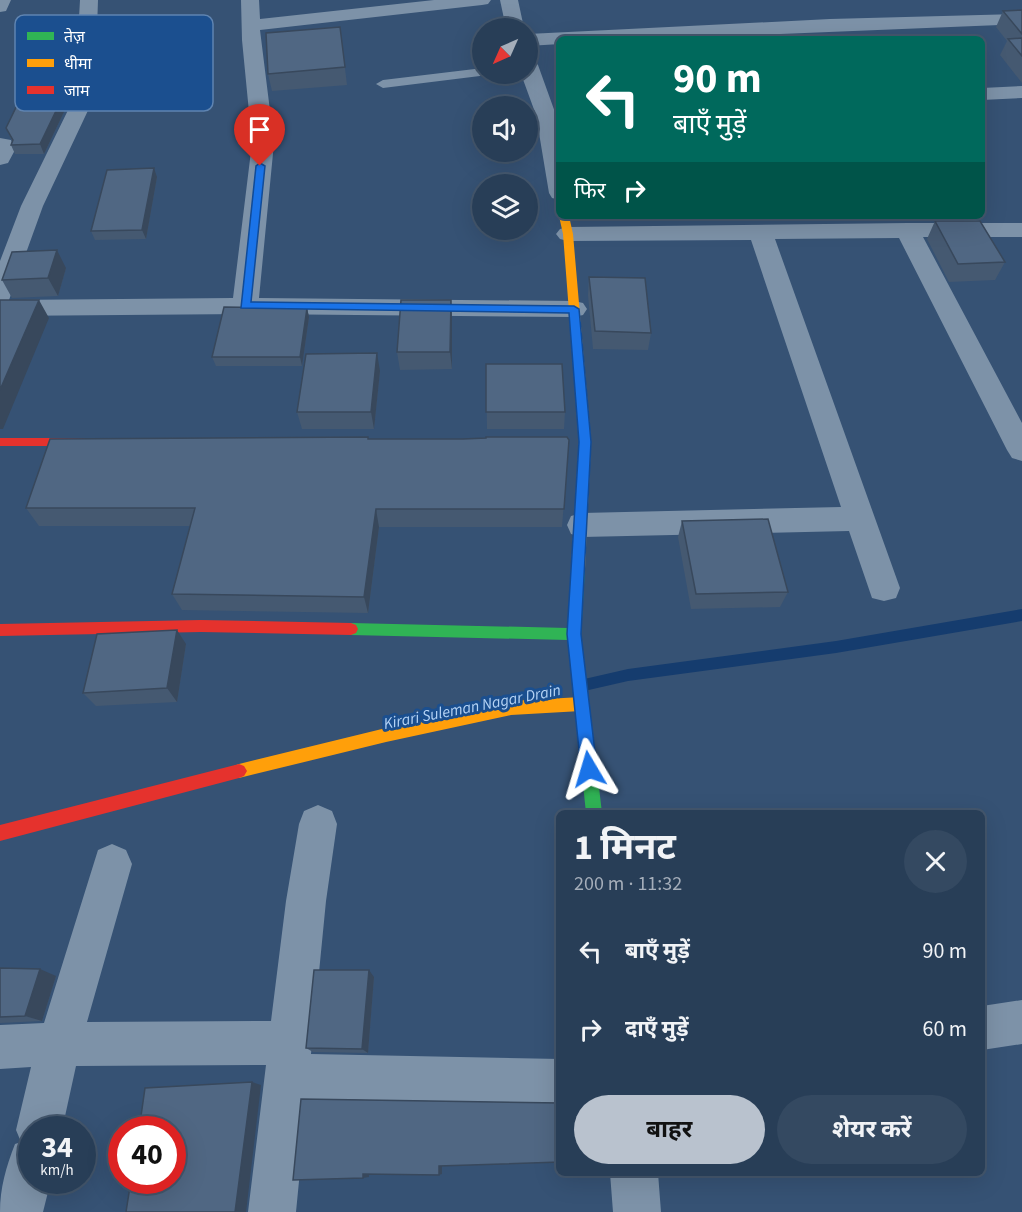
<!DOCTYPE html>
<html lang="hi">
<meta charset="utf-8">
<style>
:root{--surface:#283e57;--page:#344961;--text:#f1f3f6;--muted:#a5aeba;--line:#44576d;--accent:#b9c2ce}
body{margin:0;font-family:"Source Sans 3","Noto Sans Devanagari",sans-serif;background:var(--page);color:var(--text);height:100vh;display:flex;flex-direction:column;font-size:22px;white-space:nowrap}
*{box-sizing:border-box;margin:0}
p{font-size:20px;color:var(--muted)}
.icon{flex:none;width:33px;height:33px;fill:none;stroke:currentColor;stroke-width:2;stroke-linecap:round;stroke-linejoin:round}
.map{position:relative;flex:1;overflow:hidden}
.panel{position:absolute;left:556px;top:810px;width:429px;height:366px;display:flex;flex-direction:column;background:var(--surface);border-radius:9px;box-shadow:0 6px 24px #0002,0 0 0 2px var(--line)}
.panel>*{flex:none}
.top-card{position:absolute;left:556px;top:36px;width:429px;height:183px;border-radius:9px;box-shadow:0 6px 24px #0002,0 0 0 2px var(--line);background:#00695c;color:#fff;overflow:hidden}
.needle{width:39px;rotate:225deg}
.buttons{position:absolute;left:472px;top:18px;display:grid;gap:12px}
.buttons a{display:grid;place-items:center;width:66px;height:66px;border-radius:50%;background:var(--surface);box-shadow:0 6px 24px #0002,0 0 0 2px var(--line);font-size:30px}
.speed{position:absolute;left:18px;top:1116px;display:flex;gap:12px;font-size:30px;font-weight:700;text-align:center}
.speed>*{display:grid;place-content:center;width:78px;height:78px;border-radius:50%;background:var(--surface);box-shadow:0 6px 24px #0002,0 0 0 2px var(--line);line-height:1}
.speed small{font-size:15px;font-weight:400}
.speed .limit{border:9px solid #d22;background:#fff;color:#111}
.pin{position:absolute;display:grid;place-items:center;width:51px;height:51px;color:#fff;margin:-62px -26px;border-radius:50% 50% 50% 0;rotate:-45deg;box-shadow:0 0 6px #0007}
.pin .icon{rotate:45deg}
.me{position:absolute;width:66px;margin:-33px;rotate:353deg;stroke-linejoin:round;filter:drop-shadow(0 0 4px #0008)}
.turn{display:flex;align-items:center;gap:21px;height:126px;padding:0 18px;font-size:27px}
.turn .icon{width:78px;height:78px;stroke-width:2.5}
.turn b{display:block;font-size:42px;line-height:51px}
.then{display:flex;align-items:center;height:57px;padding:0 18px;background:#0003;gap:12px;font-size:22px}
.round{display:grid;place-items:center;flex:none;width:63px;height:63px;border-radius:32px;background:var(--page)}
.headline{display:flex;align-items:center;justify-content:space-between;height:102px;padding:0 18px}
h1{font-size:36px;font-weight:700;line-height:45px}
.button{display:flex;gap:12px;margin-top:auto;padding:12px 18px}
.button a{flex:1;height:69px;border-radius:36px;background:var(--accent);color:#111;font-size:24px;font-weight:700;line-height:69px;text-align:center}
.button a+a{background:var(--page);color:var(--text)}
ul{padding:0;list-style:none}
li{display:flex;align-items:center;gap:18px;height:78px;padding:0 18px}
li div{flex:1}
li b{display:block;font-size:22px}
li em{font-style:normal}
.map>svg:first-child{display:block}
.lines{fill:none;stroke-linecap:round;stroke-linejoin:round}
.stream{fill:#153c6e;fill-rule:evenodd}
.lane{fill:#7d92a8;fill-rule:evenodd}
.street{fill:#7d92a8;fill-rule:evenodd}
.fast{fill:#30b455;fill-rule:evenodd}
.slow{fill:#ff9f0a;fill-rule:evenodd}
.jam{fill:#e5322d;fill-rule:evenodd}
.wall{fill:#455971}
.shaded-wall{fill:#38485c}
.building{fill:#506783;stroke:#38485c;stroke-width:1.5}
.route{fill:#1a73e8;stroke:#114b97;stroke-width:1.5}
.labels{text-anchor:middle;stroke-width:6;stroke-linejoin:round;paint-order:stroke}
.water-label{font-size:16px;font-style:italic;fill:#b5d3f5;stroke:#1b4f8f}
.key{fill:#1b4f8f;stroke:#5f84b1;stroke-width:1.5}
.key-label{font-size:16px;fill:#fff}
</style>
<div class="map">
<svg width="1022" height="1212" viewBox="0 0 1022 1212">
<rect width="100%" height="100%" fill="#365274"/>
<g class="lines">
<path class="stream" d="M1022 609V621L836 653 628 681 580 692 575 691 573 686 575 681 580 680 628 669 836 641Z"/>
<path class="lane" d="M483 68V74H489L488 75 383 88 376 84 383 80Z"/>
<path class="street" d="M0 0H11L6 11 0 12Z
M80 0H98L95 89 92 102 43 206 9 300 233 298 252 143 242 40 241 0H259L260 19 434 0H491L488 4 482 5 260 30 274 143 259 298 574 301 583 303 587 309 583 315 574 317 245 314 0 316V261L21 206 72 102 75 89Z
M500 0H518L524 28H506Z
M1022 14V24L661 39H560V44L528 46V34L830 19Z
M528 59 535 61 538 65 556 115 560 131V200L552 198 549 193 536 115 521 74H528Z
M1022 86V98L982 100V88Z
M0 138 11 140 15 150 8 163 0 165Z
M908 223H1022V237H923L1022 423V461L1012 458 1007 450 899 238 775 239 900 588 896 598 884 601 872 598 849 531 582 537 571 534 567 525 571 516 582 513 841 507 751 240 568 241 560 239 556 234 560 229 568 227Z
M318 805 332 811 337 824 326 901 311 1054 560 1059V1103L307 1099 296 1212H248L266 1065 76 1066 62 1130H32V1180H51L43 1212H0C0 1188 6 1167 15 1144L21 1142 16 1130 31 1067 0 1069V1025L44 1023 98 850 112 844 126 850 132 864 87 1022 271 1021 286 901 299 824 304 811Z
M1022 1000V1044L982 1050V1006Z
M610 1173H658L661 1212H613Z"/>
<path class="fast" d="M578 564 583 565 585 569 581 634 602 813H586L568 640 351 635 346 633 344 629 346 625 351 623 568 628 571 569 573 565Z"/>
<path class="slow" d="M559 216H569L573 234 591 442 585 569 583 573H573L571 569 579 442 563 234Z
M581 697 586 699 588 704 586 709 581 711 511 715 386 742 239 778 234 776 231 771 234 766 239 764 386 728 511 701Z"/>
<path class="jam" d="M0 438H95L101 442 95 446H0Z
M201 620 351 623 356 625 358 629 356 633 351 635 201 632 0 636V624Z
M239 764 244 766 247 771 244 776 239 778 0 841V825Z"/>
</g>
<path class="wall" d="M1022 10V83L1000 55 1007 41 996 27 1003 11Z
M340 27 347 85 272 91 268 74Z
M67 88 71 97 44 154H15L11 145 12 141 6 128Z
M157 177 146 239 95 240 91 231Z
M935 221 1005 262 995 280 949 282 927 239Z
M66 268 58 296 12 298 2 280Z
M589 277 651 333 648 350 593 349 588 295Z
M451 300 452 318V369L400 370 397 352Z
M307 308 309 317 302 366H216L212 357Z
M486 364 565 412 564 429H487Z
M380 371 374 429H302L297 412Z
M369 439 569 440 562 527H379L368 613 182 610 172 594 190 526H39L26 508Z
M682 521 788 592 780 607 691 609 678 537Z
M186 644 177 702 96 706 83 693Z
M0 968 56 976 42 1021 0 1023Z
M374 977 368 1053 313 1052 306 1048Z"/>
<path class="shaded-wall" d="M67 88 71 97 44 154 40 144Z
M154 168 157 177 146 239 142 230Z
M57 250 66 268 58 296 48 278Z
M39 300 49 318 3 429H0V390Z
M451 300 452 318V369L450 352Z
M307 308 309 317 302 366 300 357Z
M377 353 380 371 374 429 371 412Z
M376 509 379 527 368 613 364 597Z
M177 630 186 644 177 702 167 688Z
M40 969 56 976 42 1021 25 1016Z
M369 970 374 977 368 1053 362 1049Z
M252 1082 261 1085 246 1212H247H235Z
M439 1166H442V1174L439 1175Z
M363 1174H369V1177L363 1178Z"/>
<path class="building" d="M1022 10V34L1003 11Z
M340 27 345 67 268 74 266 33Z
M1022 38V56L1008 39Z
M67 88 40 144 11 145 13 140 6 128 23 93Z
M154 168 142 230 91 231 107 170Z
M935 221H980L1005 262 958 264Z
M57 250 48 278 2 280 12 252Z
M589 277 645 278 651 333 595 331Z
M0 300H39L0 390Z
M401 300H451L450 352H397Z
M224 307 307 308 300 357H212Z
M377 353 371 412H297L306 354Z
M486 364H562L565 412H486Z
M368 437V439H463L486 438V437H567L569 440 564 509H376L364 597 172 594 195 508H26L50 439Z
M768 519 788 592 696 594 682 521Z
M177 630 167 688 83 693 97 634Z
M0 968 40 969 25 1016 0 1017Z
M314 970H369L362 1049 306 1048Z
M252 1082 235 1212H126L131 1180H172V1130H139L145 1088Z
M301 1099 560 1103V1162L439 1166V1175L363 1174V1178L293 1180Z"/>
<path class="route" d="M260 163 265 166 251 302 574 306 579 309 591 442 581 634 597 769 594 774 589 776 583 774 581 769 567 634 579 442 569 313 241 308 256 166Z"/>
<g class="labels">
<g class="water-label">
<text transform="translate(472 706) rotate(-11)" y="6">Kirari Suleman Nagar Drain</text>
</g>
</g>
<rect x="15" y="15" width="198" height="96" rx="9" class="key"/>
<rect x="27" y="32" width="27" height="8" fill="#30b455"/>
<rect x="27" y="59" width="27" height="8" fill="#ff9f0a"/>
<rect x="27" y="86" width="27" height="8" fill="#e5322d"/>
<g class="key-label">
<text x="64" y="42">तेज़</text>
<text x="64" y="69">धीमा</text>
<text x="64" y="96">जाम</text>
</g>
</svg>
<div class="buttons">
<a><svg class="needle" viewBox="-14 -14 28 28"><path d="M0-13l5 13h-10z" fill="#e53935"/><path d="M0 13l5-13h-10z" fill="#a5aeba"/></svg></a>
<a><svg class="icon" aria-label="sound" viewBox="0 0 24 24"><path d="M4 9h4l5-4v14l-5-4H4zM17 9q2 3 0 6"/></svg></a>
<a><svg class="icon" aria-label="layers" viewBox="0 0 24 24"><path d="M12 4l9 5-9 5-9-5zM3 14l9 5 9-5"/></svg></a>
</div>
<div class="speed"><div>34<small>km/h</small></div><div class="limit">40</div></div>
<div class="pin" style="left:260px;top:166px;background:#d93025"><svg class="icon" aria-label="arrive" viewBox="0 0 24 24"><path d="M6 21V4h12l-3 4 3 4H6"/></svg></div>
<svg class="me" style="left:589px;top:769px" viewBox="-20 -20 40 40"><path d="M0-17L14 15 0 8-14 15z" fill="#1a73e8" stroke="#fff" stroke-width="4"/></svg>
<div class="top-card">
<div class="turn"><svg class="icon" aria-label="left" viewBox="0 0 24 24"><path d="M17 20v-9H6M10 6l-5 5 5 5"/></svg><div><b>90 m</b>बाएँ मुड़ें</div></div>
<div class="then">फिर<svg class="icon" aria-label="right" viewBox="0 0 24 24"><path d="M7 20v-9h11M14 6l5 5-5 5"/></svg></div>
</div>
<section class="panel">
<div class="headline"><div><h1>1 मिनट</h1><p>200 m · 11:32</p></div><a class="round"><svg class="icon" aria-label="close" viewBox="0 0 24 24"><path d="M6 6l12 12M18 6L6 18"/></svg></a></div>
<ul>
<li><svg class="icon" aria-label="left" viewBox="0 0 24 24"><path d="M17 20v-9H6M10 6l-5 5 5 5"/></svg><div><b>बाएँ मुड़ें</b></div><em>90 m</em></li>
<li><svg class="icon" aria-label="right" viewBox="0 0 24 24"><path d="M7 20v-9h11M14 6l5 5-5 5"/></svg><div><b>दाएँ मुड़ें</b></div><em>60 m</em></li>
</ul>
<div class="button"><a>बाहर</a><a>शेयर करें</a></div>
</section>
</div>
